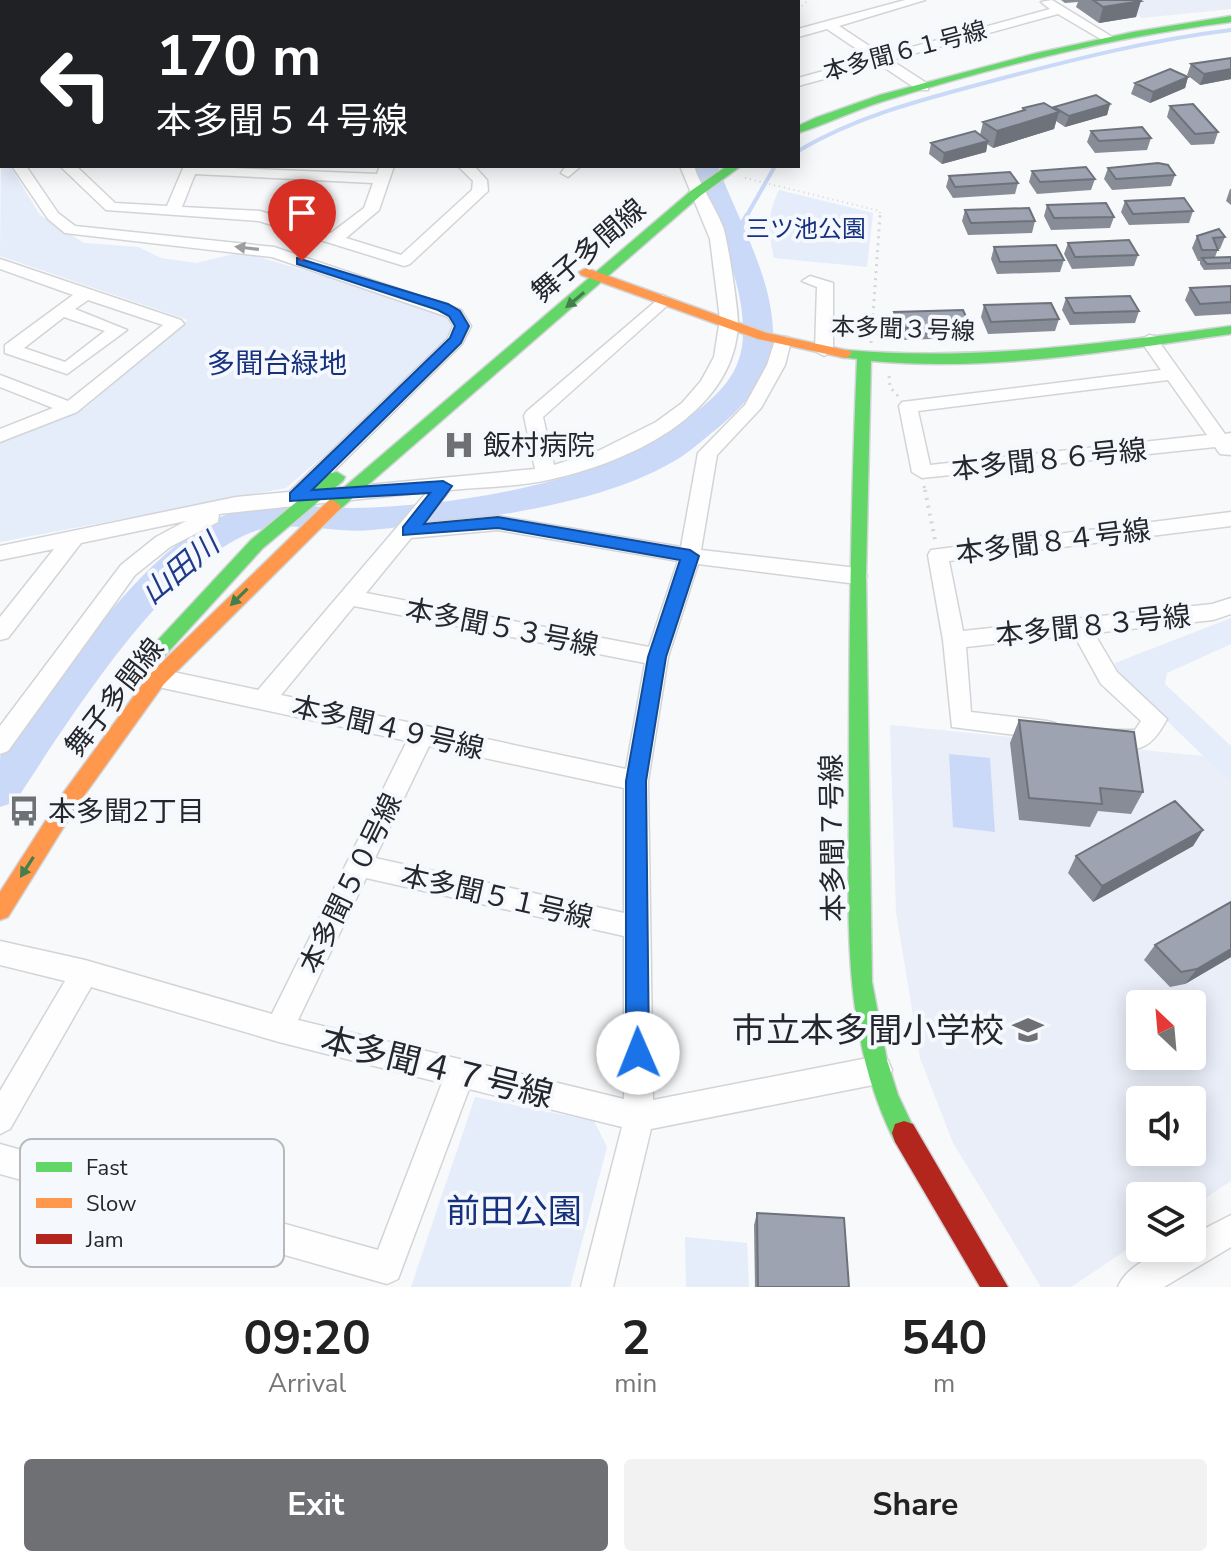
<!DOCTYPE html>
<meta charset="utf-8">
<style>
:root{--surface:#fff;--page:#f2f2f2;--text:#222;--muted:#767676;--accent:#6e7074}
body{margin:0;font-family:"Nunito Sans","Noto Sans JP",sans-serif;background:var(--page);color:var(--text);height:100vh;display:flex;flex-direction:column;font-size:30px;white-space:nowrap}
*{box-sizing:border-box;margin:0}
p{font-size:26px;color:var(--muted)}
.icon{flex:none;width:44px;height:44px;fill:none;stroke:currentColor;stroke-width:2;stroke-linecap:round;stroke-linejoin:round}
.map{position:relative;height:1287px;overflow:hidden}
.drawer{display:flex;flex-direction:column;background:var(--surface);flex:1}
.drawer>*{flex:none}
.top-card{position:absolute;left:0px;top:0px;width:800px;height:168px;box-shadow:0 4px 20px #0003;background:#202124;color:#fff;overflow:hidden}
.needle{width:52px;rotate:334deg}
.controls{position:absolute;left:1126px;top:990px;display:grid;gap:16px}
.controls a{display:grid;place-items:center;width:80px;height:80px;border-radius:8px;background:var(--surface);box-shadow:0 4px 20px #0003;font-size:40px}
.pin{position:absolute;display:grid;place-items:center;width:68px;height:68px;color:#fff;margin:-82px -34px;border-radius:50% 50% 50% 0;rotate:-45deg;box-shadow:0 0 8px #0007}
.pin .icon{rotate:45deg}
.me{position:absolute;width:88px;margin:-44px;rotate:359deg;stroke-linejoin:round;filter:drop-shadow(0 0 6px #0008)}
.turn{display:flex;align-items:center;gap:28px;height:168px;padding:0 24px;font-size:36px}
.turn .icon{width:104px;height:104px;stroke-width:2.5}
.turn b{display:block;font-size:56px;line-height:68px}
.eta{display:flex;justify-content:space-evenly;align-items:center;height:136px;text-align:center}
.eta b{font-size:48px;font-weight:700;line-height:56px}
.button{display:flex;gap:16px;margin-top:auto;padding:16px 24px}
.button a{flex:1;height:92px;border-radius:8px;background:var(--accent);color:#fff;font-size:32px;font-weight:700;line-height:92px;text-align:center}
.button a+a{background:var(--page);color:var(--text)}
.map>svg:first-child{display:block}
.built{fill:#e9eef8;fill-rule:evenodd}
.green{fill:#e5ecfa}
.water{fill:#cad9f7}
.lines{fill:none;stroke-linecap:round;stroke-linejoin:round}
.stream-far1{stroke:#cad9f7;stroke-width:4}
.stream{stroke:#cad9f7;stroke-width:5}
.river{fill:#cad9f7;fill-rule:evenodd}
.street-casing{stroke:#d2d4d7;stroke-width:3}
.fast-casing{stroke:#d2d4d7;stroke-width:3}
.slow-casing{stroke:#d2d4d7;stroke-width:3}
.jam-casing{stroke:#d2d4d7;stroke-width:3}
.path-far2{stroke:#d6d6d7;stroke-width:2;stroke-dasharray:1 4;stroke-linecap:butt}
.path-far1{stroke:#d6d6d7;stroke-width:3;stroke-dasharray:2 5;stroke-linecap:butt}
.path{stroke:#d6d6d7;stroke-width:4;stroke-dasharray:2 6;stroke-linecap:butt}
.street{fill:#fefefe;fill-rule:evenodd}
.fast{fill:#63d668;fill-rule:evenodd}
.slow{fill:#ff974d;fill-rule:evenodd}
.jam{fill:#b3261e;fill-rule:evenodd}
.wall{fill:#878c97}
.shaded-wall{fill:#6e727b}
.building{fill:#9da3b0;stroke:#6e727b;stroke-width:2}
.oneway{fill:#9c9da0}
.oneway2{fill:#447e4a}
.route{fill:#1a73e8;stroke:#114b97;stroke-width:2}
.labels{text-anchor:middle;stroke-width:8;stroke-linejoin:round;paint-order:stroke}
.far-street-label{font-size:24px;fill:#25272c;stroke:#f5f8fd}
.far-park-label{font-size:24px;fill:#17317f;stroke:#f5f8fd}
.street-label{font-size:28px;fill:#25272c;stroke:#f5f8fd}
.park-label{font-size:28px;fill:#17317f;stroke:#f5f8fd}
.poi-label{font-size:28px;fill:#25272c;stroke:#f5f8fd;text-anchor:start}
.water-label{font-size:30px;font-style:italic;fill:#1e3a88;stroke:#f5f8fd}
.near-poi-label{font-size:34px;fill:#25272c;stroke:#f5f8fd;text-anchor:end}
.near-street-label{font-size:34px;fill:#25272c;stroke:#f5f8fd}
.near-park-label{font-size:34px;fill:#17317f;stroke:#f5f8fd}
.key{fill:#f5f8fd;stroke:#b7b9be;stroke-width:2}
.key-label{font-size:22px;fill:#25272c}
</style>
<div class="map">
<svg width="1231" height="1287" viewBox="0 0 1231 1287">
<rect width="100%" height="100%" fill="#f7f9fb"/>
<path class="built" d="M1115 0H1231V9L1142 18Z
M890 725 1203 756 1231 783V1181L1192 1207V1196H1140V1241L1071 1287H1041L953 1143 920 1058 896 912ZM1140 1004H1192V1056H1140ZM1140 1100H1192V1152H1140Z"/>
<path class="green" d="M1 161 2 166H10L40 215 84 243 138 247 161 258 196 263 242 252 438 310 451 319 454 330 401 389 286 488 0 542V443L84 409 188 320 0 256Z
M779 190 873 213 867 267 774 258C768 231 767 216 779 190Z
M1231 618V644L1167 673 1165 684 1231 746V783L1116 671 1115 663Z
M475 1097 594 1121 607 1147 570 1287H411Z
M685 1237 747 1243 749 1287H686Z"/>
<path class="water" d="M949 754 990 758 995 832 953 827Z"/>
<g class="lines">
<path class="stream-far1" d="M798 151C859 115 925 99 992 81 1071 60 1150 40 1231 30
M746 217 775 166"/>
<path class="stream" d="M735 237 747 215"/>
<path class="river" d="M692 166H718C737 219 771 273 773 331 774 372 749 402 719 427 706 437 694 448 681 457 600 508 465 521 371 530 332 534 282 517 245 535 159 575 67 723 15 802L0 807C0 792 0 774 0 759 3 740 62 670 77 652 114 606 172 534 228 514 270 499 310 508 353 508 457 506 605 483 687 419 718 395 743 374 743 333 744 275 710 219 692 166Z"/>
<g class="street-casing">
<path id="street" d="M11 0H24L10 2Z
M117 0H176L177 2H118Z
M228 0H241L227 2Z
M905 0H925L839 26 883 55 1050 9 1041 2 1052 0 1114 38 1104 41 1058 14 891 60 928 84V90H918L879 64 798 86V78L870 58 827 29 798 37V29Z
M2 12V21L0 22V13Z
M0 50H2V58H0Z
M0 106H2V114H0Z
M12 166H26L58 213 75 226 274 247 461 310 471 326 462 344 315 490 535 469 524 416 526 412 663 295 671 300 669 304 543 417 554 465 598 451 656 422 682 403 701 381 714 357 720 319 710 239 680 166H694C701 188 715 206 723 227 728 241 738 308 738 324 734 416 626 463 548 480 517 487 482 487 450 490L423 523 498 516 681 547 698 453 745 405 767 365 776 337H788L791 341 785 365 761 408 717 455 701 550 857 568 867 576 857 584 698 564 668 657 648 781 653 1100 878 1056 888 1060 892 1070 888 1080 878 1084 651 1129 613 1287H581L622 1127 469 1089 398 1279 387 1284 0 1174V1144L378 1250 442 1083 279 1042 91 987 10 1129 0 1134V1091L65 981 0 965V941L85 960 272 1014 407 741 140 683 132 680 129 674 132 668 140 665 258 690 427 492 219 514 218 522 170 547 135 575 8 751 0 754V726L121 565 156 537 186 521 81 543 8 638 0 640V617L54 549 0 560V546L236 497 289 492 448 338 453 326 448 317 272 257 65 233 48 219ZM498 530 678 561 649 647 366 593 411 538ZM354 606 645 663 626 769 281 695ZM429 746 624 788V913L375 858ZM366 878 624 936V1099L298 1020Z
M60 166H76L115 203 167 206 184 166 377 174 380 166H394L379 210 346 238 401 255 472 190 473 181 458 166H474L487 180 488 191 410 264 404 266 259 221 106 210ZM195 174 373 183 364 208 331 233 260 211 182 207Z
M566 166H581L568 177 561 173Z
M0 259 181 320 184 324 77 412 0 442V429L53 408 0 387V375L68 401 163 325 88 300 75 309 127 330 67 374 5 353V345L73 295 0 269ZM64 317 105 331 65 362 24 348Z
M810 276 833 283V351L824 356 815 351 817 287 802 281Z
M1149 335 1155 336 1225 434 1231 433V455L1220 454 1215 447 922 478 912 472 899 406 902 402 1161 370 1140 340ZM1168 380 1207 435 930 465 918 411Z
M1231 512V526L949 561 963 631 1212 604 1231 598V614L1213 620 1094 633 1117 672 1167 719C1150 751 1136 755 1101 744L1097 737 1101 730H1135L1141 721 1101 684 1074 635 966 647 971 712 1047 721 1055 723 1059 730 1055 737 1047 739 952 727 943 640 928 555 931 550Z
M1231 1215V1247L1164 1287H1118C1128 1262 1167 1248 1192 1248V1235Z"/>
</g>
<g class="fast-casing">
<path id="fast" d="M1231 16V22C1114 37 997 66 884 101 855 110 827 124 798 133V126L815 118 880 95 1037 53 1133 32Z
M727 166H741L700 196 339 510H327L325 506 327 502 692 190Z
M1231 326V334C1112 351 991 372 871 361L866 576 872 982 887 1060 898 1095 916 1133 913 1142 904 1145 895 1142C837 1028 850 902 849 778 849 638 851 499 857 359L840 357 838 354 845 350C975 361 1102 344 1231 326Z
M337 472 345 477 343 481 263 548 158 663H146L143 658 146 653 251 540 331 473Z"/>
</g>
<g class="slow-casing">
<path id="slow" d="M586 268 767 333 850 351 852 354 845 358 758 339 581 275 579 272Z
M333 500 341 506 339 510 164 684 78 804 8 917 0 920V892L64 792 150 674 327 502Z"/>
</g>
<g class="jam-casing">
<path id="jam" d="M904 1121 913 1124 1008 1287H980L895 1142 892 1133 895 1124Z"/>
</g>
<path class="path-far2" d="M798 9 809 0
M745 178 880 211V217"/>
<path class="path-far1" d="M871 343 880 215
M889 376 890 387 898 396
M924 486 925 492"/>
<path class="path" d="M925 490 935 540"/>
<use href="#street" class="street"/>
<use href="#fast" class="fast"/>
<use href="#slow" class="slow"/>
<use href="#jam" class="jam"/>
</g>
<path class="wall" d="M1061 0H1139L1136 17 1099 23 1076 7 1078 2 1065 3Z
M1231 58V79L1200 85 1187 75 1191 64Z
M1188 77 1185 88 1150 103 1131 94 1135 83Z
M1110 104 1107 115 1065 127 1056 121 1054 129 993 148 987 144 986 152 942 164 929 154 931 143 980 135 983 122 1022 111 1023 108 1054 109V107Z
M1170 106 1218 132 1214 144 1191 145 1167 117Z
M1091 131 1151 138 1147 150 1095 153 1087 142Z
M1108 168 1175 175 1171 186 1112 190 1104 179Z
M1032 171 1095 179 1091 190 1037 194 1029 182Z
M949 176 1018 183 1015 194 953 198 946 187Z
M1230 189H1231V205L1226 201Z
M1125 201 1193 211 1189 223 1129 225 1121 212Z
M1047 205 1114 217 1110 228 1051 230 1044 216Z
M965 210 1035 221 1032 233 968 235 962 221Z
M1197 236 1225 237 1220 249H1218L1215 257H1231V269L1204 270 1200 264V261H1198L1192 248Z
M1068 243 1138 255 1134 266 1072 269 1064 254Z
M994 247 1064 260 1060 272 997 274 991 259Z
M1231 286V314L1195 316 1185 300 1190 288Z
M1066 298 1139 311 1135 323 1070 325 1062 310Z
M984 305 1059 319 1055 331 988 334 981 317Z
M894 312 970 326 967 338 898 340 892 324Z
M1019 720 1143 792 1131 814 1098 811 1090 827 1019 820 1010 743Z
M1203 830 1193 846 1093 902 1068 873 1076 856Z
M1155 945 1231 957 1185 984 1170 987 1144 960Z
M757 1213 849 1287H755L754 1225Z"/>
<path class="shaded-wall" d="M1141 1 1136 17 1099 23 1103 7Z
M1231 69V79L1200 85 1204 74Z
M1188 77 1185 88 1150 103 1153 92Z
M1110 104 1107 115 1065 127 1069 116Z
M1059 112 1054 129 993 148 997 131Z
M988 141 986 152 942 164 944 153Z
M1203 830 1193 846 1093 902 1102 886Z
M1231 949V957L1185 984 1197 969Z"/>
<path class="building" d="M22 0H39L37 2H20Z
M1093 0H1139L1141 1 1103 7Z
M1231 58V69L1204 74 1191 64Z
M1170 69 1188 77 1153 92 1135 83Z
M1096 95 1110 104 1069 116 1054 107Z
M1044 103 1059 112 997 131 983 122 1025 110 1023 108Z
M1193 104 1218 132 1195 134 1170 106Z
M1142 127 1151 138 1099 141 1091 131Z
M975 131 988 141 944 153 931 143Z
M1158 163 1168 165 1175 175 1116 179 1108 168Z
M1086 167 1095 179 1040 182 1032 171Z
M1010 172 1018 183 955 187 949 176Z
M1184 198 1193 211 1133 214 1125 201Z
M1106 203 1114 217 1054 218 1047 205Z
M1029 208 1035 221 971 223 965 210Z
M1219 229 1225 237 1213 238 1218 250H1202L1197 236Z
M1129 240 1138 255 1075 257 1068 243Z
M1056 245 1064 260 1000 262 994 247Z
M1231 257V263L1207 264 1202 258Z
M1231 286V302L1200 304 1190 288Z
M1130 296 1139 311 1074 313 1066 298Z
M1051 303 1059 319 991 322 984 305Z
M963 310 970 326 900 328 894 312Z
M1019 720 1134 732 1143 792 1100 788 1102 804 1029 798Z
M1175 801 1203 830 1102 886 1076 856Z
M1231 902V949L1197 969 1181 972 1155 945Z
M757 1213 844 1218 849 1287H758Z"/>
<defs><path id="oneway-solid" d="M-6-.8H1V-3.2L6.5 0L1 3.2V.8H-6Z" transform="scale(2)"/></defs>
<use class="oneway" href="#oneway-solid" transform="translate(247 248) rotate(-173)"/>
<g class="oneway2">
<use href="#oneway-solid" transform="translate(575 300) rotate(140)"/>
<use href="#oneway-solid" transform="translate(239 597) rotate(135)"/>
<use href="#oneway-solid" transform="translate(27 867) rotate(123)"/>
</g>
<path class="route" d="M297 258 448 304 460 311 469 326 461 343 312 490 443 481 452 486 424 524 498 517 690 550 699 556 666 657 646 781 649 1053 646 1061 638 1065 629 1061 626 1053V781L648 657 680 560 498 528 403 535V527L430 493 290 501V493L450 338 455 326 449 316 438 310 297 264Z"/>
<defs>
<g id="hospital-bare" transform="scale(2.4)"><path d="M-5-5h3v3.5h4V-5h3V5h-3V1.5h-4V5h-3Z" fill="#6e7074" stroke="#f5f8fd" stroke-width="2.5" paint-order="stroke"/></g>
<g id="bus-bare" transform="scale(2.4)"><path d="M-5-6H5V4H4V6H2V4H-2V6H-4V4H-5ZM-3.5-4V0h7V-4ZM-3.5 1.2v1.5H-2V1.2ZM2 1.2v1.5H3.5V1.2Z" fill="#6e7074" stroke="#f5f8fd" stroke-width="2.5" paint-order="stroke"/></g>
<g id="school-bare" transform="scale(2.4)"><path d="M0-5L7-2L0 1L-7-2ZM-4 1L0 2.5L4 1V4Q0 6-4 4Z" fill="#6e7074" stroke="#f5f8fd" stroke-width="2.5" paint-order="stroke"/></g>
</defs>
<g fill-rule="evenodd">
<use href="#hospital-bare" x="459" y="445"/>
<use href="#bus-bare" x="24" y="811"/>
<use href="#school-bare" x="1028" y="1030"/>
</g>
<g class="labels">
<g class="far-street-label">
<text transform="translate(905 51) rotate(-15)" y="8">本多聞６１号線</text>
<text transform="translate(903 329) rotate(2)" y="8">本多聞３号線</text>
</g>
<g class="far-park-label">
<text x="806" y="237">三ツ池公園</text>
</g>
<g class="street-label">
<text transform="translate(588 250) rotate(-41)" y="10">舞子多聞線</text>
<text transform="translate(1049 459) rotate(-6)" y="10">本多聞８６号線</text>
<text transform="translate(1053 541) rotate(-7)" y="10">本多聞８４号線</text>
<text transform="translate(1093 625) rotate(-6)" y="10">本多聞８３号線</text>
<text transform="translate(502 627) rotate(11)" y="10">本多聞５３号線</text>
<text transform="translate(114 697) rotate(-52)" y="10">舞子多聞線</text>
<text transform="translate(388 727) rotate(13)" y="10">本多聞４９号線</text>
<text transform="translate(832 838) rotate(-91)" y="10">本多聞７号線</text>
<text transform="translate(350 883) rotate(-64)" y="10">本多聞５０号線</text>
<text transform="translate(497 896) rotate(13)" y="10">本多聞５１号線</text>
</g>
<g class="park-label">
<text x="277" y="373">多聞台緑地</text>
</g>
<g class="poi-label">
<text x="483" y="455">飯村病院</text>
<text x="48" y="821">本多聞2丁目</text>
</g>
<g class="water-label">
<text transform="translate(180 569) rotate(-40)" y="10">山田川</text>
</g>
<g class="near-poi-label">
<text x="1004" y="1042">市立本多聞小学校</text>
</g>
<g class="near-street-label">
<text transform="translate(437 1067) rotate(14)" y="12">本多聞４７号線</text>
</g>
<g class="near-park-label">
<text x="514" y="1223">前田公園</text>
</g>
</g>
<rect x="20" y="1139" width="264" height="128" rx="12" class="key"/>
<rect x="36" y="1162" width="36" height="10" fill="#63d668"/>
<rect x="36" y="1198" width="36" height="10" fill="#ff974d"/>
<rect x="36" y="1234" width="36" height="10" fill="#b3261e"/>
<g class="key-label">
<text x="86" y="1175">Fast</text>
<text x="86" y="1211">Slow</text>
<text x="86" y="1247">Jam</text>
</g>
</svg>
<div class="controls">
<a><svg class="needle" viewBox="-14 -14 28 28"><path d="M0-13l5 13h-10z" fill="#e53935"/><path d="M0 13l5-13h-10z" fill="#767676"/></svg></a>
<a><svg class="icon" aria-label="sound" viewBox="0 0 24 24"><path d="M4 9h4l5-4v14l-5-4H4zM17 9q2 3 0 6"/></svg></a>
<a><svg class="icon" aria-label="layers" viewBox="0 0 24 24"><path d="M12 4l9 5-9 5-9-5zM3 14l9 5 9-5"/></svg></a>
</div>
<div class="pin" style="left:302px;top:261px;background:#d93025"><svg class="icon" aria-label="arrive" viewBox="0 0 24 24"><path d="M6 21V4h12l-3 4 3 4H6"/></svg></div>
<svg class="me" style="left:638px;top:1053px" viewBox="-20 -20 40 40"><circle r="19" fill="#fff"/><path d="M0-13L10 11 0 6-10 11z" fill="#1a73e8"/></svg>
<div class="top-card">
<div class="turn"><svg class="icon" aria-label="left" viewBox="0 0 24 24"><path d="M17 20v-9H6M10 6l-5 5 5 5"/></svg><div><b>170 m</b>本多聞５４号線</div></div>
</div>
</div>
<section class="drawer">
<div class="eta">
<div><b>09:20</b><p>Arrival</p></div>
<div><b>2</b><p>min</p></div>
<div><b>540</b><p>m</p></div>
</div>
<div class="button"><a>Exit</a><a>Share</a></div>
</section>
